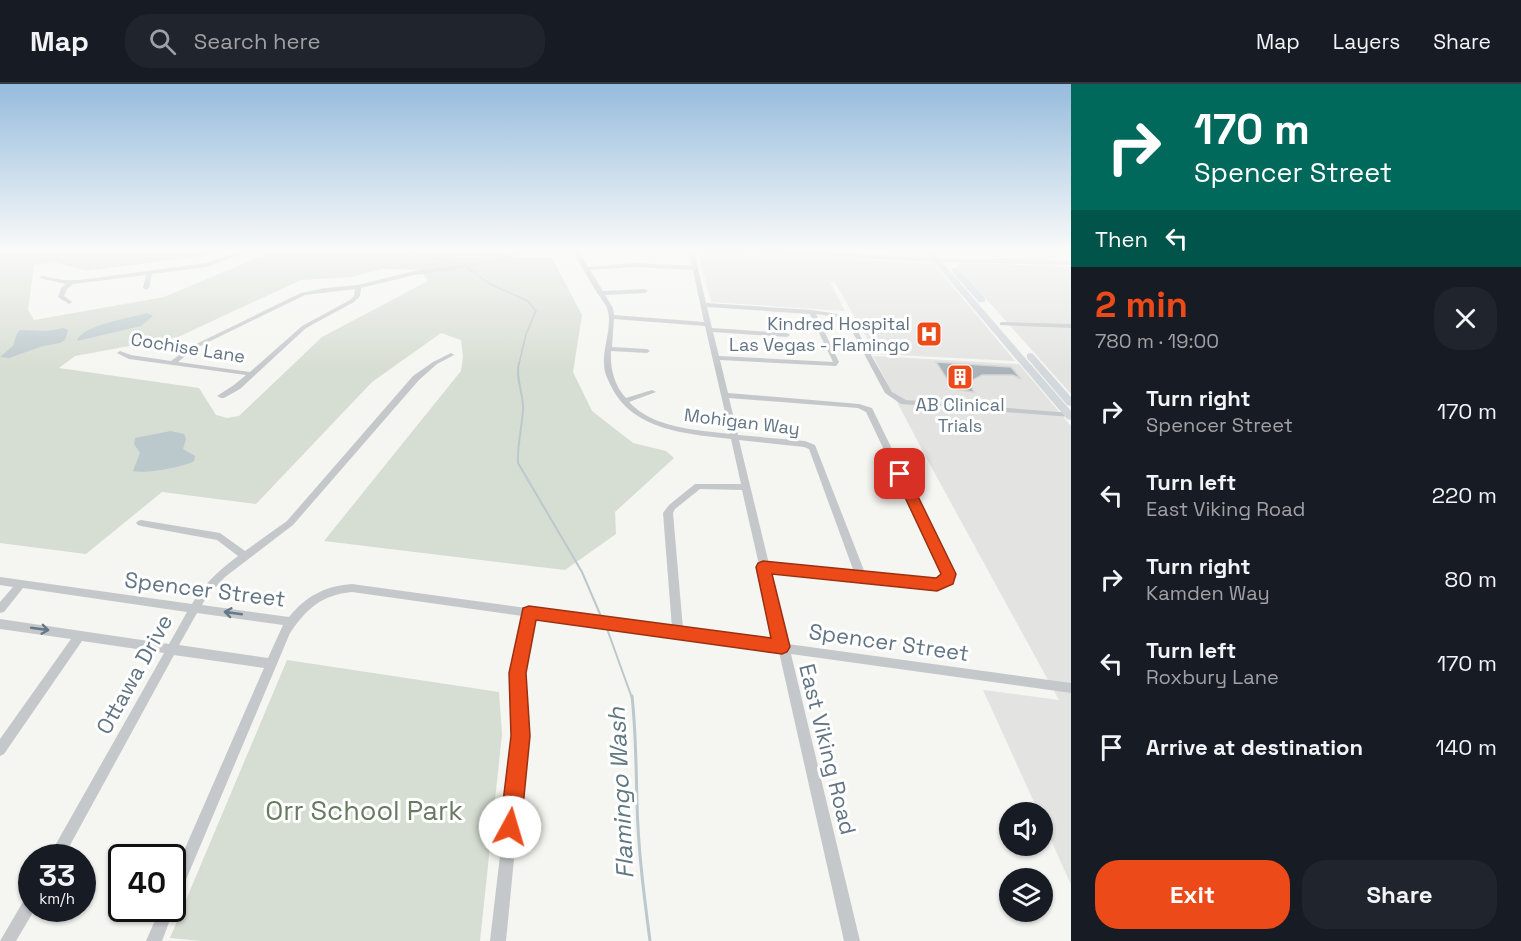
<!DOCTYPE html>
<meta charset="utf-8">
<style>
:root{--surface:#171b24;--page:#20242c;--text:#f1f3f6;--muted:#9ea1a6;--line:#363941;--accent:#ed4a19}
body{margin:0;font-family:"Space Grotesk",sans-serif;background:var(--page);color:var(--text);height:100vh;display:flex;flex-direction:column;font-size:22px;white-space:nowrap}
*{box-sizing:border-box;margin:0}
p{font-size:20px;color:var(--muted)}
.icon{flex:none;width:33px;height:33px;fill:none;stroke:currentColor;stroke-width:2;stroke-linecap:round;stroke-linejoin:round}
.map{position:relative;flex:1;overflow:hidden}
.side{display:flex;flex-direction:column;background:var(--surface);width:450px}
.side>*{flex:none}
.banner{background:#00695c;color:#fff;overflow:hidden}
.fabs{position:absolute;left:999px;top:718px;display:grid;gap:12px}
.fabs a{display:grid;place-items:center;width:54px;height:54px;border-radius:50%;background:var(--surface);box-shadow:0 2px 4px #0004;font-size:30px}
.speed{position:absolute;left:18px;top:760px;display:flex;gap:12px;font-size:30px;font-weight:700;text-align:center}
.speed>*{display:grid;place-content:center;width:78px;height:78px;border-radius:50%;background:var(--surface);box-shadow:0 2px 4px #0004;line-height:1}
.speed small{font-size:15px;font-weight:400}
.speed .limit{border:3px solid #111;border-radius:9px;background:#fff;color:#111}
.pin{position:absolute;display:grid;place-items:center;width:51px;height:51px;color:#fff;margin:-26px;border-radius:12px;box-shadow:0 3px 9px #0006}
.me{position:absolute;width:66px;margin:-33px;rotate:6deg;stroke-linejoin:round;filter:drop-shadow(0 0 4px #0008)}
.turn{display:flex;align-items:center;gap:21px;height:126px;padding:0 24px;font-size:27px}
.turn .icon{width:78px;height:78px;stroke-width:2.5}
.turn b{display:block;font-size:42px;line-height:51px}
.then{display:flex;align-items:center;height:57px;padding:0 24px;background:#0003;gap:12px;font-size:22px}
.round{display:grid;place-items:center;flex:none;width:63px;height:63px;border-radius:24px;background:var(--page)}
.headline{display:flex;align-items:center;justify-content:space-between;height:102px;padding:0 24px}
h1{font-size:36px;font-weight:600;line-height:45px;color:var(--accent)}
.primary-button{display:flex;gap:12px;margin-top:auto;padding:12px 24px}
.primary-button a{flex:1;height:69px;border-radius:24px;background:var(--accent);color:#fff;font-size:24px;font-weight:600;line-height:69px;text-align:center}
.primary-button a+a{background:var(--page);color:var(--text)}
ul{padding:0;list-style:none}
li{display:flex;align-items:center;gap:18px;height:84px;padding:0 24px}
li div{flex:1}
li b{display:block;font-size:22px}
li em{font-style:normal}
header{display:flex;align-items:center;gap:36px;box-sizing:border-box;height:84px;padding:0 30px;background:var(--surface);border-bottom:2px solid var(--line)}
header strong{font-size:28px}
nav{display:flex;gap:33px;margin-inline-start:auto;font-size:21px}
.search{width:420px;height:54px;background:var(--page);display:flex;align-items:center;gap:15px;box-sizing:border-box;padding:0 21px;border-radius:24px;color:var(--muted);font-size:22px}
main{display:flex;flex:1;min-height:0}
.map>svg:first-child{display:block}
.built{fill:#e3e4e2}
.green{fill:#d6ddd2;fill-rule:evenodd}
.water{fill:#bbc8cc}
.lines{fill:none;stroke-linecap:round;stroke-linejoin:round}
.stream-far2{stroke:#bbc8cc;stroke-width:1.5}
.stream-far1{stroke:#bbc8cc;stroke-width:2}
.stream{stroke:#bbc8cc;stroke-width:3}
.building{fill:#aab3b8;stroke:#d6d6d4;stroke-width:1.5}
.minor{fill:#c4c8cb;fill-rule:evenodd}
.major{fill:#d3d8dc;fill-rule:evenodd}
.oneway{stroke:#677988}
.route{fill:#ed4a19;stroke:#9a3010;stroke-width:1.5}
.labels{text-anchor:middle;stroke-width:6;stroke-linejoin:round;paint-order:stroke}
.far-poi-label{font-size:18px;fill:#627584;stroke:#fff;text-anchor:end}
.far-street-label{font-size:18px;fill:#627584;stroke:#fff}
.street-label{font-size:22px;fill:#627584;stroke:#fff}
.water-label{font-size:24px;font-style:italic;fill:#5e7781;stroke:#fff}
.near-park-label{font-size:27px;fill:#677b61;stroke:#fff}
</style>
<header>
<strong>Map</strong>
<div class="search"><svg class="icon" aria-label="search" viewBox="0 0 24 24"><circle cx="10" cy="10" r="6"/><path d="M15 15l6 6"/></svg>Search here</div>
<nav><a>Map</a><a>Layers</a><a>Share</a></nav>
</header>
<main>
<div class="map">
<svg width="1071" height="857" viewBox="0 0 1071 857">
<rect width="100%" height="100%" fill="#f5f5f1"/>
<path class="built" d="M720 167 934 180 1015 277 876 270 834 197 830 198 845 227 711 218 698 168Z
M960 179 1071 183V310L957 182Z
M873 272 1019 280 1071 342V801L1043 738 1042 729H1039L983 606 1059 616 928 377Z"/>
<path class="green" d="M0 167H215L202 172 86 187 54 178 34 181 28 226 34 236 164 213 274 167H504L505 173 552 174 582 231 573 288 592 327 633 359 666 367 674 374 615 428 616 450 565 486 324 457 461 287 463 272 461 256 441 249 372 298 256 420 162 408 86 470 0 459ZM382 185 420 186 428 197 322 253 239 332 227 334 216 331 199 304 59 284 75 272 178 253 301 196 352 193Z
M287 576 499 608 502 650 480 857H201L170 854Z"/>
<path class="water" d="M147 229 153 232 141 242 77 257C81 241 131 234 147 229Z
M64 244 68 246 65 256 60 259 43 262 9 274 0 273 13 262 17 249 20 246 47 247Z
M171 347 184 350 186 355 183 365 195 372 194 377C184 383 145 390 133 387L140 369 134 360 135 354Z"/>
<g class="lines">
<path class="stream-far2" d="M409 167 461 181
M466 183 490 200 528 217 536 227 526 250 519 280"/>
<path class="stream-far1" d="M519 279C515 295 524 310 523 326 522 344 517 361 518 379L582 488 603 537
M606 542 632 614"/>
<path class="stream" d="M632 612C636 648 636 683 637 719 638 765 644 811 650 857"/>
</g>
<path class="building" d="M936 278 1011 283 1021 295 1013 291H982L969 298 974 308 958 306 952 303Z"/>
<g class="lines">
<path class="minor" d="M240 167H248L207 183 152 190 149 204 146 206 143 204 146 191 73 200 67 205 64 212 72 218 69 220 58 213 61 204 66 200 39 194 42 192 63 196H80L206 179Z
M520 167H529L497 179 414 191 361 204 360 212 354 218 306 244 240 305 224 314H221L217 312 234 301 246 291 129 275 117 269 120 267 131 271 171 277 190 263 301 209 325 204 358 201 414 187 496 175ZM355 205 354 212 350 216 302 242 250 288 178 278 194 265 305 211Z
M576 167H582V173L588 183 635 179 692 182 688 167H694L706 219 812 226 849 232 892 308 906 316 1071 329V333L901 320 885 309 845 234 816 230 839 278 836 282 720 276 728 309 859 320 872 324 953 490 952 499 937 505 771 488 788 560 1071 599V609L791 570 860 857H844L779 568 533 534 524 589 526 652 506 857H490L514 652 512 589 523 532 352 508C322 511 307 524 290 549L177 817 172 819V794L264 584 174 571 63 774H48L164 569 82 557 4 670 0 672V655L71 555 0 545V535L169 560 187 528 23 504 4 528 0 529V518L13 503 0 501V493L192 520C203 500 220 486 238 472L217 456 141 442 138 441 136 439 138 437 141 436 220 449 245 467 287 437 413 292 433 278 451 269 454 271 437 280 419 296 293 441 225 493 206 514 202 521 289 533C306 512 325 502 352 500L672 544 663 429 669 421 695 400H741L731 355C686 350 632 346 611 302 607 294 604 288 604 279 603 262 613 241 607 224 605 219 600 213 597 209 590 197 583 185 576 173ZM635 183 693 186 704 238 614 231 613 224 605 211 645 209 648 207 645 205 603 207 590 186ZM707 223 810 230 833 278 719 272 713 248 787 253 790 251 787 249 712 244ZM614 235 705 242 730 350C696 346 653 344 629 318L656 308 652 306 626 314C614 301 610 284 611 267L647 269 650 267 647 265 612 263ZM729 314 858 324 866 328 943 490V494L936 497 865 489 815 361 805 357 738 351ZM739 356 804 363 809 365 854 488 769 480ZM700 405 742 406 759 481 758 483 761 486 777 558 683 545 673 429 675 425ZM197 529 283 541 268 574 179 561Z
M1002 238 1071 240V244L1000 241V239Z
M32 809V825H35L16 857H0L27 811Z
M172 821 174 825 162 857H146L160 825H172Z"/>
<path class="major" d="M753 167H801L930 174 925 167H932L938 174 976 176 1007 174 1071 177V181L942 178 1071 327V336L1067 335 934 178 756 169Z
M952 184H958L985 214V218H979L952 188Z
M1030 269 1033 270 1071 313V322L1067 321 1027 274V270Z"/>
</g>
<defs><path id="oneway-shaft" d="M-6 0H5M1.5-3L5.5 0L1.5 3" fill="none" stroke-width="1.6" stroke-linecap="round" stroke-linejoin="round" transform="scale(1.5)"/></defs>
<g class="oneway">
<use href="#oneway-shaft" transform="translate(233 529) rotate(-172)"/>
<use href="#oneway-shaft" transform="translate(40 545) rotate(8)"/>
</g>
<linearGradient id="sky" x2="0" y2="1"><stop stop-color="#96bcdd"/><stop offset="0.58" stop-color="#fafaf9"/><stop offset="1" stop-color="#fafaf9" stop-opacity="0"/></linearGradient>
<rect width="1071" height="287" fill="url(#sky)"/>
<path class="route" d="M900 386 907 390 956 490 953 500 937 507 772 490 790 563 787 568 782 570 536 536 526 589 530 652 521 743 518 750 510 753 503 750 500 743 511 652 509 589 523 524 529 522 771 554 756 483 758 479 763 477 936 494 941 490 894 390Z"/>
<defs>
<g id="hospital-square" transform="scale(1.35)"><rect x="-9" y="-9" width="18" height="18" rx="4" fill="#ed4a19" stroke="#fff"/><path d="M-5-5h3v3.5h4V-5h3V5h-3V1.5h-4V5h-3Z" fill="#fff"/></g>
<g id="building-square" transform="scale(1.35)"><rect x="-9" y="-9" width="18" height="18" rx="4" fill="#ed4a19" stroke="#fff"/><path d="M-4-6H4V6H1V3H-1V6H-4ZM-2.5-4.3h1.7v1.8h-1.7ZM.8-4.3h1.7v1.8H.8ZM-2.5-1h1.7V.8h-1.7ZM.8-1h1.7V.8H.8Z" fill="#fff"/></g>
</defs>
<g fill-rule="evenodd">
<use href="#hospital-square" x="929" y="250"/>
<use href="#building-square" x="960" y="293"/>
</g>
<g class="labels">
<g class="far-poi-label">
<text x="910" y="246">Kindred Hospital<tspan x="910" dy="21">Las Vegas - Flamingo</tspan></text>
<text x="960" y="327" text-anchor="middle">AB Clinical<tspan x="960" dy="21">Trials</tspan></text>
</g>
<g class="far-street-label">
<text transform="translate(188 264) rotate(9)" y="6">Cochise Lane</text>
<text transform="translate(742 338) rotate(7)" y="6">Mohigan Way</text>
</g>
<g class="street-label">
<text transform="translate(205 505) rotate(7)" y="8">Spencer Street</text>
<text transform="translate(889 558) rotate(8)" y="8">Spencer Street</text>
<text transform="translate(134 590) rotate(-61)" y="8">Ottawa Drive</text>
<text transform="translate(828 665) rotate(76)" y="8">East Viking Road</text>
</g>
<g class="water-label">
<text transform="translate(621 709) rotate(-93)" y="8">Flamingo Wash</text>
</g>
<g class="near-park-label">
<text x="364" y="736">Orr School Park</text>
</g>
</g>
</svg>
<div class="fabs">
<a><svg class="icon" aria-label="sound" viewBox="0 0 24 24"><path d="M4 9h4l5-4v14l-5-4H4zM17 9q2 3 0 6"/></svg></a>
<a><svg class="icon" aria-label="layers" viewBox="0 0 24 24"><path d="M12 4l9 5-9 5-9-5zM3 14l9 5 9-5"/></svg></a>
</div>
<div class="speed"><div>33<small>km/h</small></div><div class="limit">40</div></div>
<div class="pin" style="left:900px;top:390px;background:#d93025"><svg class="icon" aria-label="arrive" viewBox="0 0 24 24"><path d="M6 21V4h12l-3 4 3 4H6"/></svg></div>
<svg class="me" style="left:510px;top:743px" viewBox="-20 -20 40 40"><circle r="19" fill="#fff"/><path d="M0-13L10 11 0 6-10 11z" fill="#ed4a19"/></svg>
</div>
<section class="side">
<div class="banner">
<div class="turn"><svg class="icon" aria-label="right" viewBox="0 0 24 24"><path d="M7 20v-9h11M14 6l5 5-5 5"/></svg><div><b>170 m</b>Spencer Street</div></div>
<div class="then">Then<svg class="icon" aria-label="left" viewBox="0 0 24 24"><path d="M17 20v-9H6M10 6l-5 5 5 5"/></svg></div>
</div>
<div class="headline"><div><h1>2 min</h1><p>780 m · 19:00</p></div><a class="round"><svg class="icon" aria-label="close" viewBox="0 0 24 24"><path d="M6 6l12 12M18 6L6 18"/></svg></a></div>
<ul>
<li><svg class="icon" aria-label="right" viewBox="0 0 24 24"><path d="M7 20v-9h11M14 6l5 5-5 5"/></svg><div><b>Turn right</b><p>Spencer Street</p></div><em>170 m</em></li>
<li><svg class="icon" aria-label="left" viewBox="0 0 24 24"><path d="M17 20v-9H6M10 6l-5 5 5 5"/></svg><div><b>Turn left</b><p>East Viking Road</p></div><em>220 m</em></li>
<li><svg class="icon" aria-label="right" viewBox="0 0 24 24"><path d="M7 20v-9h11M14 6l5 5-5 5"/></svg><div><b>Turn right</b><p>Kamden Way</p></div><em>80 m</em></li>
<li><svg class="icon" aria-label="left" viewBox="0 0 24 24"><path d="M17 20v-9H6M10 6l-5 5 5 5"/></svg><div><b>Turn left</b><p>Roxbury Lane</p></div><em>170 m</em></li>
<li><svg class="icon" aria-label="arrive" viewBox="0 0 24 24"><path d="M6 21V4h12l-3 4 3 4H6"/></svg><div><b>Arrive at destination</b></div><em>140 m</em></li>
</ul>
<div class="primary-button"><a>Exit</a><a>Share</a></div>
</section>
</main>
